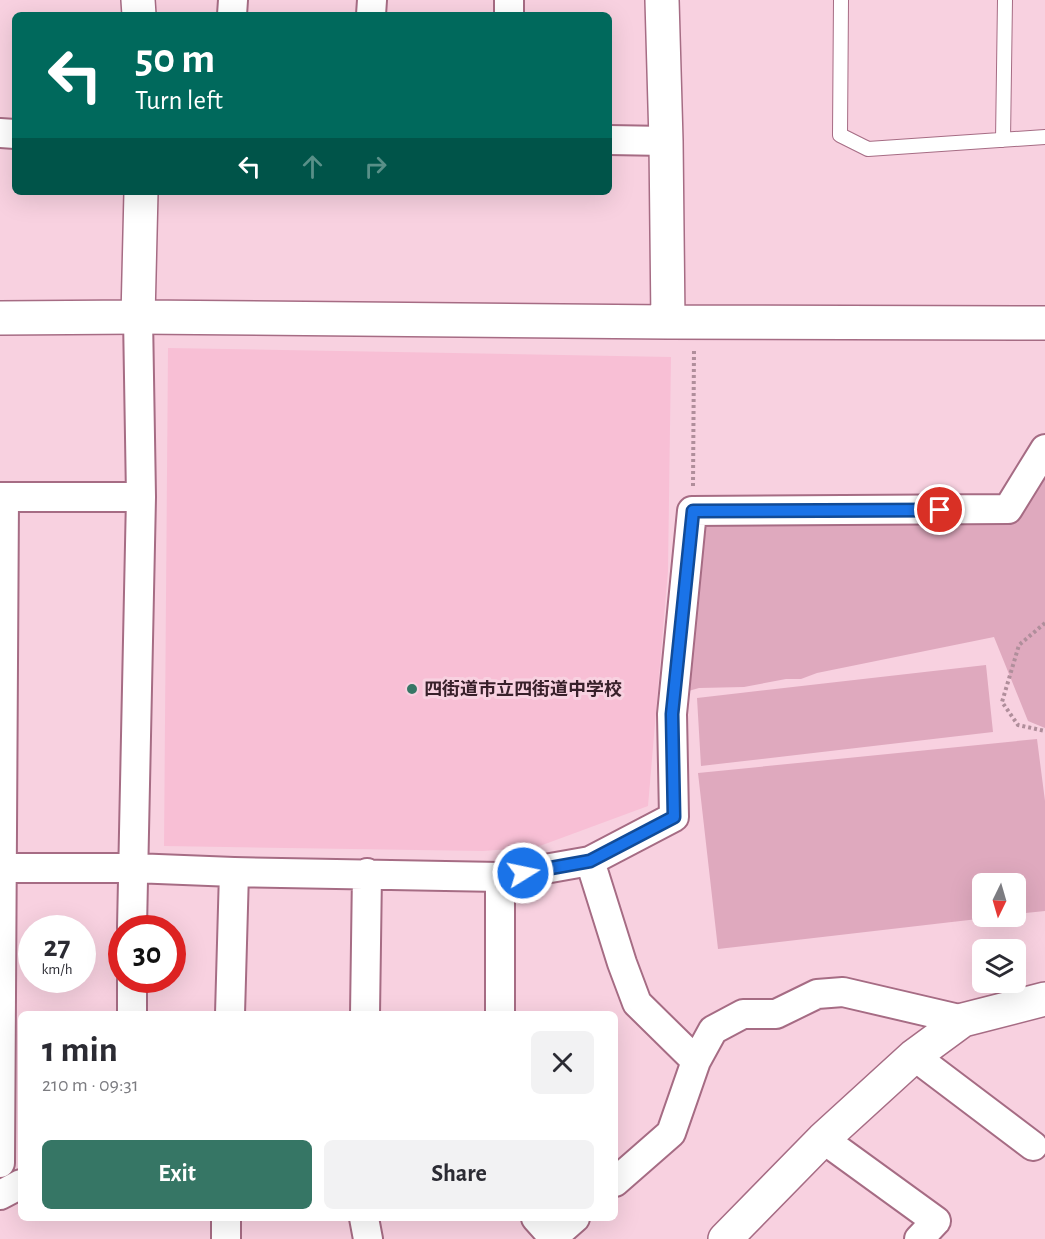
<!DOCTYPE html>
<meta charset="utf-8">
<style>
:root{--surface:#fff;--page:#f2f2f3;--text:#2b2b33;--muted:#7c7c81;--accent:#367665}
body{margin:0;font-family:"Alegreya Sans","Noto Sans JP",sans-serif;background:var(--page);color:var(--text);height:100vh;display:flex;flex-direction:column;font-size:22px;white-space:nowrap}
*{box-sizing:border-box;margin:0}
p{font-size:20px;color:var(--muted)}
.icon{flex:none;width:33px;height:33px;fill:none;stroke:currentColor;stroke-width:2;stroke-linecap:round;stroke-linejoin:round}
.map{position:relative;flex:1;overflow:hidden}
.panel{position:absolute;left:18px;top:1011px;width:600px;height:210px;display:flex;flex-direction:column;background:var(--surface);border-radius:9px;box-shadow:0 6px 24px #0002}
.panel>*{flex:none}
.banner{position:absolute;left:12px;top:12px;width:600px;height:183px;border-radius:9px;box-shadow:0 6px 24px #0002;background:#00695c;color:#fff;overflow:hidden}
.needle{width:39px;rotate:185deg}
.tools{position:absolute;left:972px;top:873px;display:grid;gap:12px}
.tools a{display:grid;place-items:center;width:54px;height:54px;border-radius:9px;background:var(--surface);box-shadow:0 6px 24px #0002;font-size:30px}
.speed{position:absolute;left:18px;top:915px;display:flex;gap:12px;font-size:30px;font-weight:700;text-align:center}
.speed>*{display:grid;place-content:center;width:78px;height:78px;border-radius:50%;background:var(--surface);box-shadow:0 6px 24px #0002;line-height:1}
.speed small{font-size:15px;font-weight:400}
.speed .limit{border:9px solid #d22;background:#fff;color:#111}
.pin{position:absolute;display:grid;place-items:center;width:51px;height:51px;color:#fff;margin:-26px;border:3px solid #fff;border-radius:50%;box-shadow:0 2px 6px #0007}
.me{position:absolute;width:66px;margin:-33px;rotate:80deg;stroke-linejoin:round;filter:drop-shadow(0 0 4px #0008)}
.turn{display:flex;align-items:center;gap:21px;height:126px;padding:0 24px;font-size:27px}
.turn .icon{width:78px;height:78px;stroke-width:2.5}
.turn b{display:block;font-size:42px;line-height:51px}
.lanes{display:flex;align-items:center;height:57px;padding:0 24px;background:#0003;justify-content:center;gap:30px;direction:ltr}
.lanes .off{opacity:.35}
.round{display:grid;place-items:center;flex:none;width:63px;height:63px;border-radius:9px;background:var(--page)}
.overview{display:flex;align-items:center;justify-content:space-between;height:102px;padding:0 24px}
h1{font-size:36px;font-weight:700;line-height:45px}
.cta{display:flex;gap:12px;margin-top:auto;padding:12px 24px}
.cta a{flex:1;height:69px;border-radius:9px;background:var(--accent);color:#fff;font-size:24px;font-weight:700;line-height:69px;text-align:center}
.cta a+a{background:var(--page);color:var(--text)}
.map>svg:first-child{display:block}
.built{fill:#f8bfd5}
.green{fill:#dfa9be}
.lines{fill:none;stroke-linecap:round;stroke-linejoin:round}
.service-casing{stroke:#a66c84;stroke-width:16}
.minor-casing{stroke:#a66c84;stroke-width:32}
.tertiary-casing{stroke:#a66c84;stroke-width:36}
.path{stroke:#b08e9b;stroke-width:4;stroke-dasharray:3 3;stroke-linecap:butt}
.service{stroke:#fff;stroke-width:14}
.minor{stroke:#fff;stroke-width:28}
.tertiary{stroke:#fff;stroke-width:33}
.route-casing{stroke:#114b97;stroke-width:15}
.route{stroke:#1a73e8;stroke-width:10}
.poi-dot{fill:#367665;stroke:#f8d1e0;stroke-width:2}
.labels{text-anchor:middle;stroke-width:6;stroke-linejoin:round;paint-order:stroke}
.poi-label{font-size:18px;font-weight:bold;fill:#38202a;stroke:#f8d1e0;text-anchor:start}
</style>
<div class="map">
<svg width="1045" height="1239" viewBox="0 0 1045 1239">
<rect width="100%" height="100%" fill="#f8d1e0"/>
<path class="built" d="M168 348 671 357 668 571 648 806 537 847 483 851 164 846Z"/>
<path class="green" d="M1045 475V728L1028 721 994 637 817 673 801 679H786L744 687 699 688 685 692 700 540 707 523H1002Z
M986 665 993 732 701 766 697 698Z
M1037 739 1045 801V911L1016 914V884H982V916L995 917 718 949 698 773Z"/>
<g class="lines">
<g class="service-casing">
<path id="service" d="M841 0 840 135 868 149 1045 137
M1003 140 1005 0"/>
</g>
<g class="minor-casing">
<path id="minor" d="M232 15 233 0
M371 15 372 0
M509 15V0
M0 133 15 134
M609 140 666 141
M0 497H141
M590 861 622 963 637 1003 696 1061
M0 868H133L234 872 500 877 590 861 674 817 672 714 692 511 1008 509 1045 449
M132 928 141 497 138 317
M132 1014V980
M230 1014 234 872
M365 1014 367 873
M500 1014V877
M914 1056 1033 1146
M823 1139 936 1221 919 1239
M0 1163 4 497
M615 1182 671 1133 696 1061 713 1030 743 1014H776L817 994 843 992 963 1020
M0 1195 21 1184
M364 1218 368 1239
M536 1218 553 1237
M226 1239V1218
M551 1239 575 1218"/>
</g>
<g class="tertiary-casing">
<path id="tertiary" d="M138 0 139 15
M662 0 666 141 668 322
M138 317 141 192
M0 318 138 317 668 322 1045 323
M725 1239 823 1139 914 1056 963 1020 1045 999"/>
</g>
<path class="path" d="M693 486 694 350
M1045 623 1019 645 1002 702 1018 725 1045 731"/>
<use href="#service" class="service"/>
<use href="#minor" class="minor"/>
<use href="#tertiary" class="tertiary"/>
</g>
<g class="lines">
<g class="route-casing">
<path id="route" d="M523 873 590 861 674 817 672 714 693 511 940 510"/>
</g>
<use href="#route" class="route"/>
</g>
<circle class="poi-dot" cx="412" cy="689" r="6"/>
<g class="labels">
<g class="poi-label">
<text x="424" y="695">四街道市立四街道中学校</text>
</g>
</g>
</svg>
<div class="tools">
<a><svg class="needle" viewBox="-14 -14 28 28"><path d="M0-13l5 13h-10z" fill="#e53935"/><path d="M0 13l5-13h-10z" fill="#7c7c81"/></svg></a>
<a><svg class="icon" aria-label="layers" viewBox="0 0 24 24"><path d="M12 4l9 5-9 5-9-5zM3 14l9 5 9-5"/></svg></a>
</div>
<div class="speed"><div>27<small>km/h</small></div><div class="limit">30</div></div>
<div class="pin" style="left:940px;top:510px;background:#d93025"><svg class="icon" aria-label="arrive" viewBox="0 0 24 24"><path d="M6 21V4h12l-3 4 3 4H6"/></svg></div>
<svg class="me" style="left:523px;top:873px" viewBox="-20 -20 40 40"><circle r="17" fill="#1a73e8" stroke="#fff" stroke-width="3"/><path d="M0-11L8 9 0 5-8 9z" fill="#fff"/></svg>
<div class="banner">
<div class="turn"><svg class="icon" aria-label="left" viewBox="0 0 24 24"><path d="M17 20v-9H6M10 6l-5 5 5 5"/></svg><div><b>50 m</b>Turn left</div></div>
<div class="lanes"><svg class="icon" aria-label="left" viewBox="0 0 24 24"><path d="M17 20v-9H6M10 6l-5 5 5 5"/></svg><svg class="icon off" aria-label="ahead" viewBox="0 0 24 24"><path d="M12 20V5M6 11l6-6 6 6"/></svg><svg class="icon off" aria-label="right" viewBox="0 0 24 24"><path d="M7 20v-9h11M14 6l5 5-5 5"/></svg></div>
</div>
<section class="panel">
<div class="overview"><div><h1>1 min</h1><p>210 m · 09:31</p></div><a class="round"><svg class="icon" aria-label="close" viewBox="0 0 24 24"><path d="M6 6l12 12M18 6L6 18"/></svg></a></div>
<div class="cta"><a>Exit</a><a>Share</a></div>
</section>
</div>
